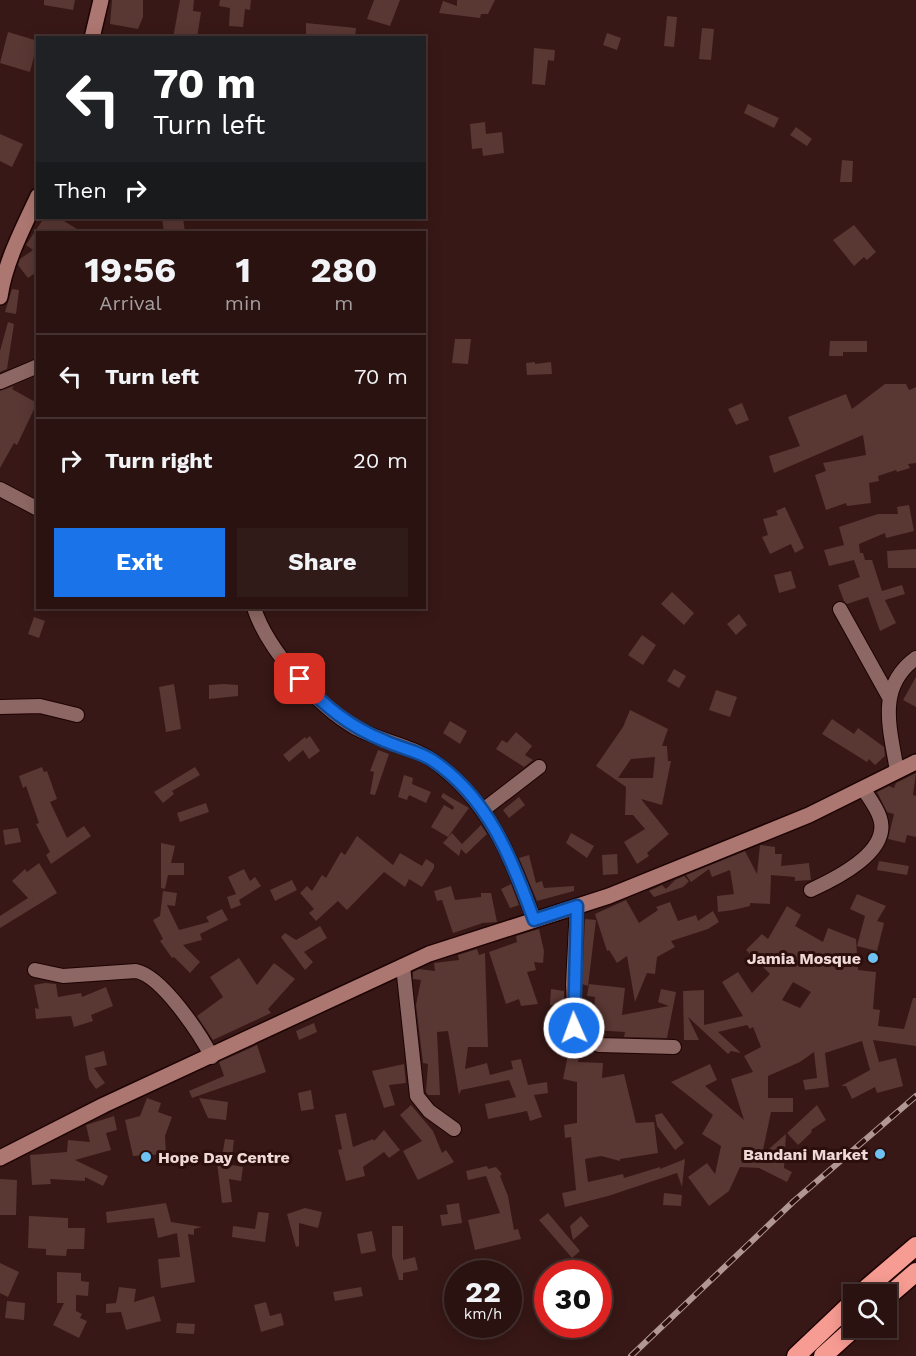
<!DOCTYPE html>
<style>
:root{--surface:#291210;--page:#311b19;--text:#f1f3f6;--muted:#a59e9f;--line:#453230;--accent:#1a73e8}
body{margin:0;font-family:"Work Sans",sans-serif;background:var(--page);color:var(--text);height:100vh;display:flex;flex-direction:column;font-size:22px;white-space:nowrap}
*{box-sizing:border-box;margin:0}
p{font-size:20px;color:var(--muted)}
.icon{flex:none;width:33px;height:33px;fill:none;stroke:currentColor;stroke-width:2;stroke-linecap:round;stroke-linejoin:round}
.map{position:relative;flex:1;overflow:hidden}
.side{position:absolute;left:36px;top:231px;width:390px;height:378px;display:flex;flex-direction:column;background:var(--surface);border-radius:0px;box-shadow:0 3px 15px #0003,0 0 0 2px var(--line)}
.side>*{flex:none}
.hud{position:absolute;left:36px;top:36px;width:390px;height:183px;border-radius:0px;box-shadow:0 3px 15px #0003,0 0 0 2px var(--line);background:#202124;color:#fff;overflow:hidden}
.buttons{position:absolute;left:843px;top:1284px;display:grid;gap:12px}
.buttons a{display:grid;place-items:center;width:54px;height:54px;border-radius:0px;background:var(--surface);box-shadow:0 3px 15px #0003,0 0 0 2px var(--line);font-size:30px}
.speed{position:absolute;left:444px;top:1260px;display:flex;gap:12px;font-size:30px;font-weight:700;text-align:center}
.speed>*{display:grid;place-content:center;width:78px;height:78px;border-radius:50%;background:var(--surface);box-shadow:0 3px 15px #0003,0 0 0 2px var(--line);line-height:1}
.speed small{font-size:15px;font-weight:400}
.speed .limit{border:9px solid #d22;background:#fff;color:#111}
.pin{position:absolute;display:grid;place-items:center;width:51px;height:51px;color:#fff;margin:-26px;border-radius:12px;box-shadow:0 3px 9px #0006}
.me{position:absolute;width:66px;margin:-33px;rotate:358deg;stroke-linejoin:round;filter:drop-shadow(0 0 4px #0008)}
.turn{display:flex;align-items:center;gap:21px;height:126px;padding:0 18px;font-size:27px}
.turn .icon{width:78px;height:78px;stroke-width:2.5}
.turn b{display:block;font-size:42px;line-height:51px}
.then{display:flex;align-items:center;height:57px;padding:0 18px;background:#0003;gap:12px;font-size:22px}
.eta{display:flex;justify-content:space-evenly;align-items:center;height:102px;text-align:center}
.eta b{font-size:36px;font-weight:700;line-height:42px}
.button{display:flex;gap:12px;margin-top:auto;padding:12px 18px}
.button a{flex:1;height:69px;border-radius:0px;background:var(--accent);color:#fff;font-size:24px;font-weight:700;line-height:69px;text-align:center}
.button a+a{background:var(--page);color:var(--text)}
ul{padding:0;list-style:none}
li{display:flex;align-items:center;gap:18px;height:84px;padding:0 18px;border-top:2px solid var(--line)}
li div{flex:1}
li b{display:block;font-size:22px}
li em{font-style:normal}
.map>svg:first-child{display:block}
.building{fill:#593733;fill-rule:evenodd}
.lines{fill:none;stroke-linecap:round;stroke-linejoin:round}
.street-casing{stroke:#1d0303;stroke-width:16}
.secondary-casing{stroke:#1d0303;stroke-width:18}
.highway-casing{stroke:#1d0303;stroke-width:21}
.street{stroke:#8d6763;stroke-width:14}
.secondary{stroke:#ad7771;stroke-width:15}
.highway{stroke:#f79c93;stroke-width:18}
.rail-casing{stroke:#b09794;stroke-width:6}
.rail{stroke:#2c0f0d;stroke-width:4;stroke-dasharray:11;stroke-linecap:butt}
.route-casing{stroke:#114b97;stroke-width:15}
.route{stroke:#1a73e8;stroke-width:10}
.poi-dot{fill:#6ec2f3;stroke:#2c0f0d;stroke-width:2}
.labels{text-anchor:middle;stroke-width:6;stroke-linejoin:round;paint-order:stroke}
.poi-label{font-size:16px;font-weight:bold;fill:#efd9d6;stroke:#2c0f0d;text-anchor:end}
</style>
<div class="map">
<svg width="916" height="1356" viewBox="0 0 916 1356">
<rect width="100%" height="100%" fill="#371816"/>
<path class="building" d="M44 0H75L73 10 44 5Z
M112 0H143V17L138 29 110 24Z
M180 0H194L193 11 201 12 197 38H173Z
M220 0H251L250 10 245 9 243 27 229 26 230 8 219 6Z
M374 0H400L390 26 367 19Z
M457 0H495L488 14H481L480 18 439 13 443 1 457 6Z
M667 16 677 17 674 47 664 46Z
M306 23 356 28 355 38H306Z
M702 28 714 29 711 60 699 59Z
M8 32 38 41 30 72 0 63Z
M607 33 621 38 617 50 603 45Z
M534 48 555 50 554 61 548 60 545 85 532 84Z
M748 104 779 118 774 128 744 113Z
M485 122 486 134 502 132 504 153 483 156 482 148 472 149 470 124Z
M796 127 812 139 807 146 790 135Z
M0 134 23 144 12 167 0 161Z
M842 160 853 161 852 182H840Z
M44 218H59L82 232H38V271L28 278 18 265 20 259 33 250 26 245Z
M162 218H183L185 232H164Z
M854 225 876 252 867 260 864 257 854 266 833 240Z
M12 289 19 290 16 314 5 312Z
M8 322 14 324 7 369 0 372V351Z
M455 339H471L468 364 452 363Z
M830 341H867V352H843V356H829Z
M535 362V364L551 362 552 374 527 375 526 363Z
M885 384H906L909 390 916 387V463L908 464 910 468 897 472 896 470 878 476 879 481 869 483 871 503 847 506 846 503 826 510 815 475 826 471 823 463 866 455 863 435 774 473 769 456 800 446 788 417 846 394 852 409Z
M14 386 12 389 37 403 17 445 14 443 0 468V391Z
M742 403 749 420 736 425 728 409Z
M909 505 914 531 886 538 885 533 859 544 860 553H863L865 560H872L882 591 902 585 905 594 885 600 896 623 880 631 868 597 847 604 844 601 838 585 860 577 854 560 829 566 824 550 844 545 839 527 878 514H898L897 507Z
M785 507 804 548 795 553 791 544 770 554 762 537 768 535 763 519 778 515 776 511Z
M916 549V568H888L887 551Z
M791 571 796 588 779 593 774 575Z
M672 592 694 613 684 625 661 604Z
M739 614 747 625 736 635 727 624Z
M34 617 45 621 39 638 28 634Z
M642 635 656 645 643 665 628 655Z
M674 669 686 676 679 688 667 681Z
M916 677V707L903 700Z
M174 684 181 729 166 732 159 687Z
M224 684 238 685V696L209 699V685Z
M716 690 737 697 730 717 709 710Z
M630 710 668 729 662 746H667L668 761H671L662 805 641 799 669 834 647 853 649 856 637 864 624 842 645 829 633 815H625L626 787 596 766 623 727ZM655 757 653 778H618L631 759Z
M832 719 854 734 858 728 884 747 885 756 875 765 869 759 867 762 822 734Z
M450 721 467 731 460 744 443 733Z
M516 732 532 746 525 755 533 760 524 767 496 749 502 740 507 743Z
M310 736 320 751 309 759 303 750 289 762 283 755 305 737 306 739Z
M378 750 389 754 375 795 370 794 374 772 370 771Z
M42 767 44 772 47 771 57 799 50 802 67 838 84 826 91 836 51 864 46 855 50 852 36 824 39 823 26 786 23 788 19 776Z
M195 767 200 775 172 791 174 794 163 803 154 792Z
M916 773 913 795 916 796V837L907 835 905 843 888 839 894 814 887 812 877 792 889 786 894 788 896 783Z
M404 775 413 778 412 784 431 792 426 803 409 795 407 800 398 797Z
M443 793 469 808 448 837 431 827 444 805 453 810 454 807 441 797Z
M519 797 525 805 509 818 503 810Z
M206 803 209 812 180 822 177 813Z
M481 825 487 834 466 854 461 849 459 856 443 843 452 833 462 844Z
M18 828 21 842 5 845 3 830Z
M571 833 594 846 587 858 566 843Z
M357 836 393 865 400 853 422 866 426 859 434 864V868L422 887 409 879 405 887 384 872 347 910 338 901 316 921 309 913 314 909 300 893 307 886 312 891 322 875 326 878 341 852 345 855Z
M161 843 175 846 171 863H184V875H168L165 889 161 888Z
M760 845 775 847V854H782L781 866 809 863 811 880 795 881V877L771 875 770 904 750 903V906L733 910 718 912 717 896 734 894 730 870 712 877 709 869 691 882 686 875 745 851 757 874Z
M617 854 618 874 603 875 602 855Z
M529 855 536 883 542 881 544 888 574 886V891L537 901 519 858Z
M879 861 909 866 907 875 877 870Z
M39 863 57 893 0 928V916L28 898 12 881 25 869 27 872Z
M244 869 250 881 255 877 261 886 239 900 241 905 231 909 227 897 236 894 228 877Z
M684 876 689 881 683 887 654 897 649 891 662 885 666 889 675 880Z
M292 880 297 890 275 901 270 890Z
M511 884 519 905 510 908 501 889Z
M451 886 455 900 481 897V893H491L497 922 483 923 453 933 442 900 437 901 434 891Z
M163 891 177 893 175 906 167 905 179 930 209 922 206 917 222 909 228 920 200 934 202 940 183 945 200 962 190 973 174 957 172 958 160 941 163 939 153 920 160 916Z
M857 894 886 906 877 921 884 923 877 951 857 946 865 916 850 909Z
M626 900 639 923 658 910 656 907 670 902 678 921 696 915 698 921 713 911 719 922 708 929 671 941 675 947 657 957 655 974 647 973 635 1002 627 956 617 963 609 950 607 951 595 914Z
M787 906 801 915 795 926 823 942 828 928 856 939 858 970 876 972 873 1009 880 1010 878 1026 904 1029 913 998H916V1046L873 1040 879 1062 896 1058 903 1086 877 1093 875 1087 852 1099 846 1086H841L870 1070 862 1041 825 1053 829 1087 805 1090 803 1080 817 1078 814 1052 800 1062 768 1076V1098H793V1112H771L762 1155 786 1134 784 1168 792 1172 787 1182 759 1168 740 1167 729 1191 709 1206 688 1177 707 1163 715 1174 721 1146 702 1134 713 1115 671 1082 710 1064 717 1080 705 1086 744 1120 731 1079 753 1072 744 1056 761 1047 753 1027 750 1029 747 1025 718 1032 741 1053 731 1051 728 1054 688 1017 699 1040H684L683 991 704 990V1025L743 1016 722 982 738 972 752 993 770 974 746 950 762 934 768 939ZM793 982 811 992 800 1008 782 1000Z
M585 919 596 920 588 986 582 984Z
M320 926 327 938 304 952 313 962 305 970 281 937 285 933 296 940Z
M539 929 544 951 543 963 534 962 536 970 527 972 538 1004 521 1006 519 999 506 1004 489 952 517 942 516 936Z
M477 949 479 955 485 953 488 1047H468L465 1069 487 1063 490 1075 513 1069 511 1061 521 1059 528 1085 547 1082 548 1093 534 1095 542 1117 530 1121 527 1111 488 1119 485 1104 516 1097 509 1080 461 1090 459 1095 448 1031 437 1032 440 1095H428L426 1092 428 1064 423 1063 416 1005 421 980 413 979V972L419 969 435 971 434 963 459 960 458 955Z
M239 958 257 985 274 963 295 979 268 1009 271 1013 213 1040 197 1016 223 997 210 977Z
M45 983 56 984 58 997 81 993 82 997 106 987 113 1006 91 1015 93 1021 74 1027 71 1016 36 1019 35 1008 39 1009 34 985Z
M589 984 625 988 622 1015 669 1006 658 1002 661 989 676 992 667 1038 624 1037 625 1032 592 1030 595 997 587 996Z
M551 989 564 991V1007L550 1005Z
M314 1023 317 1032 299 1040 296 1031Z
M257 1045 266 1072 192 1098 189 1091 224 1076 219 1062Z
M569 1050 580 1053 578 1062 603 1063 602 1078 624 1074 636 1123 654 1122 658 1153 620 1159V1161L601 1156 585 1159 588 1182 623 1174 624 1178 660 1167V1169L685 1159 682 1187 677 1173 608 1196 565 1207 562 1193 576 1190 571 1137 565 1138 564 1125 577 1123V1082L563 1079Z
M104 1051 107 1065 94 1068 105 1083 96 1089 89 1079 85 1056Z
M404 1064 406 1083 389 1085 395 1105 384 1108 372 1071Z
M311 1090 314 1109 301 1111 298 1093Z
M147 1098 161 1103 158 1112 172 1117 165 1136 166 1154 133 1156 125 1120 140 1116Z
M199 1098 228 1102 226 1120 208 1118Z
M411 1105 433 1131 442 1153 446 1150 454 1162 418 1180 403 1151 422 1141 400 1115Z
M817 1105 826 1120 811 1130 812 1132 798 1145 787 1133Z
M346 1113 353 1147 373 1139 374 1141 384 1130 400 1150 389 1158 384 1152 363 1167 365 1176 346 1181 338 1150 342 1149 335 1115Z
M662 1113 684 1143 675 1150 657 1126 655 1115Z
M114 1116 117 1130 106 1133 111 1150 75 1160 108 1176 103 1186 85 1177V1181L50 1179 51 1184 32 1185 30 1155 67 1152 68 1140 90 1142 86 1125Z
M225 1139 234 1140 231 1165 243 1167 241 1181 229 1179 232 1202 222 1203 217 1163H221Z
M487 1166 488 1169 496 1167 502 1174 500 1176 508 1196 514 1230 518 1229 521 1239 475 1250 468 1220 500 1213 486 1176 468 1180 466 1171Z
M0 1179 17 1180 16 1215H0Z
M664 1193 682 1195 681 1206 663 1205Z
M166 1203 171 1222 202 1227 194 1229V1235L188 1234 195 1282 161 1288 158 1259 180 1257 177 1233 158 1238 154 1218 107 1223 106 1212Z
M459 1203 462 1223 442 1226 440 1215 448 1214 446 1205Z
M305 1208 322 1212 318 1228 299 1223V1246L296 1247 287 1214Z
M258 1212 269 1213 265 1242 232 1237 233 1226 255 1229Z
M548 1213 580 1251 572 1258 539 1220Z
M29 1216 68 1218V1228H85L84 1249H67L66 1256 46 1255V1249L28 1248Z
M581 1216 589 1226 573 1240 570 1226Z
M392 1226H403V1260L415 1257 418 1270 403 1273V1280H399L392 1256Z
M372 1231 376 1251 361 1254 357 1234Z
M0 1263 19 1272 8 1297 0 1293Z
M57 1272 81 1273V1281L89 1282 88 1296 76 1295V1311L82 1314 80 1318 87 1321 79 1338 53 1325 64 1303H57Z
M119 1287 136 1289 134 1302 154 1296 161 1321 126 1330 121 1312 106 1313V1304L116 1303Z
M361 1287 363 1296 335 1301 333 1292Z
M7 1301 25 1303 24 1320 5 1318Z
M266 1302 270 1316 281 1313 284 1325 261 1332 254 1305Z
M177 1323 195 1324 194 1334 176 1333Z"/>
<g class="lines">
<g class="street-casing">
<path id="street" d="M0 382 38 366
M0 489 38 509
M254 608C267 649 318 707 356 728 380 741 410 745 432 760 488 799 512 858 534 920
M840 609 889 697
M0 707 40 706 77 715
M897 771C890 728 876 687 916 658
M483 810 539 767
M811 890C835 879 891 852 880 818 877 808 870 799 864 790
M577 906 573 984 575 1028 579 1035 599 1045 674 1047
M403 966 417 1096 429 1111 454 1129
M35 970 63 976 136 971C162 976 200 1034 212 1057"/>
</g>
<g class="secondary-casing">
<path id="secondary" d="M92 38 101 0
M0 297C5 262 23 228 38 196
M0 1158 104 1105 429 954 609 896 809 815 916 762"/>
</g>
<g class="highway-casing">
<path id="highway" d="M860 1294 916 1246
M886 1298 916 1272
M796 1356 854 1301
M823 1356 854 1328"/>
</g>
<use href="#street" class="street"/>
<use href="#secondary" class="secondary"/>
<use href="#highway" class="highway"/>
<g class="rail-casing">
<path id="rail" d="M631 1356 794 1201 916 1096"/>
</g>
<use href="#rail" class="rail"/>
</g>
<g class="lines">
<g class="route-casing">
<path id="route" d="M300 679C325 707 350 727 385 741 400 748 418 751 432 760 488 797 512 859 534 920L577 906 574 1028"/>
</g>
<use href="#route" class="route"/>
</g>
<g class="poi-dot">
<circle cx="873" cy="958" r="6"/>
<circle cx="880" cy="1154" r="6"/>
<circle cx="146" cy="1157" r="6"/>
</g>
<g class="labels">
<g class="poi-label">
<text x="861" y="964">Jamia Mosque</text>
<text x="868" y="1160">Bandani Market</text>
<text x="158" y="1163" text-anchor="start">Hope Day Centre</text>
</g>
</g>
</svg>
<div class="buttons">
<a><svg class="icon" aria-label="search" viewBox="0 0 24 24"><circle cx="10" cy="10" r="6"/><path d="M15 15l6 6"/></svg></a>
</div>
<div class="speed"><div>22<small>km/h</small></div><div class="limit">30</div></div>
<div class="pin" style="left:300px;top:679px;background:#d93025"><svg class="icon" aria-label="arrive" viewBox="0 0 24 24"><path d="M6 21V4h12l-3 4 3 4H6"/></svg></div>
<svg class="me" style="left:574px;top:1028px" viewBox="-20 -20 40 40"><circle r="17" fill="#1a73e8" stroke="#fff" stroke-width="3"/><path d="M0-11L8 9 0 5-8 9z" fill="#fff"/></svg>
<div class="hud">
<div class="turn"><svg class="icon" aria-label="left" viewBox="0 0 24 24"><path d="M17 20v-9H6M10 6l-5 5 5 5"/></svg><div><b>70 m</b>Turn left</div></div>
<div class="then">Then<svg class="icon" aria-label="right" viewBox="0 0 24 24"><path d="M7 20v-9h11M14 6l5 5-5 5"/></svg></div>
</div>
<section class="side">
<div class="eta">
<div><b>19:56</b><p>Arrival</p></div>
<div><b>1</b><p>min</p></div>
<div><b>280</b><p>m</p></div>
</div>
<ul>
<li><svg class="icon" aria-label="left" viewBox="0 0 24 24"><path d="M17 20v-9H6M10 6l-5 5 5 5"/></svg><div><b>Turn left</b></div><em>70 m</em></li>
<li><svg class="icon" aria-label="right" viewBox="0 0 24 24"><path d="M7 20v-9h11M14 6l5 5-5 5"/></svg><div><b>Turn right</b></div><em>20 m</em></li>
</ul>
<div class="button"><a>Exit</a><a>Share</a></div>
</section>
</div>
